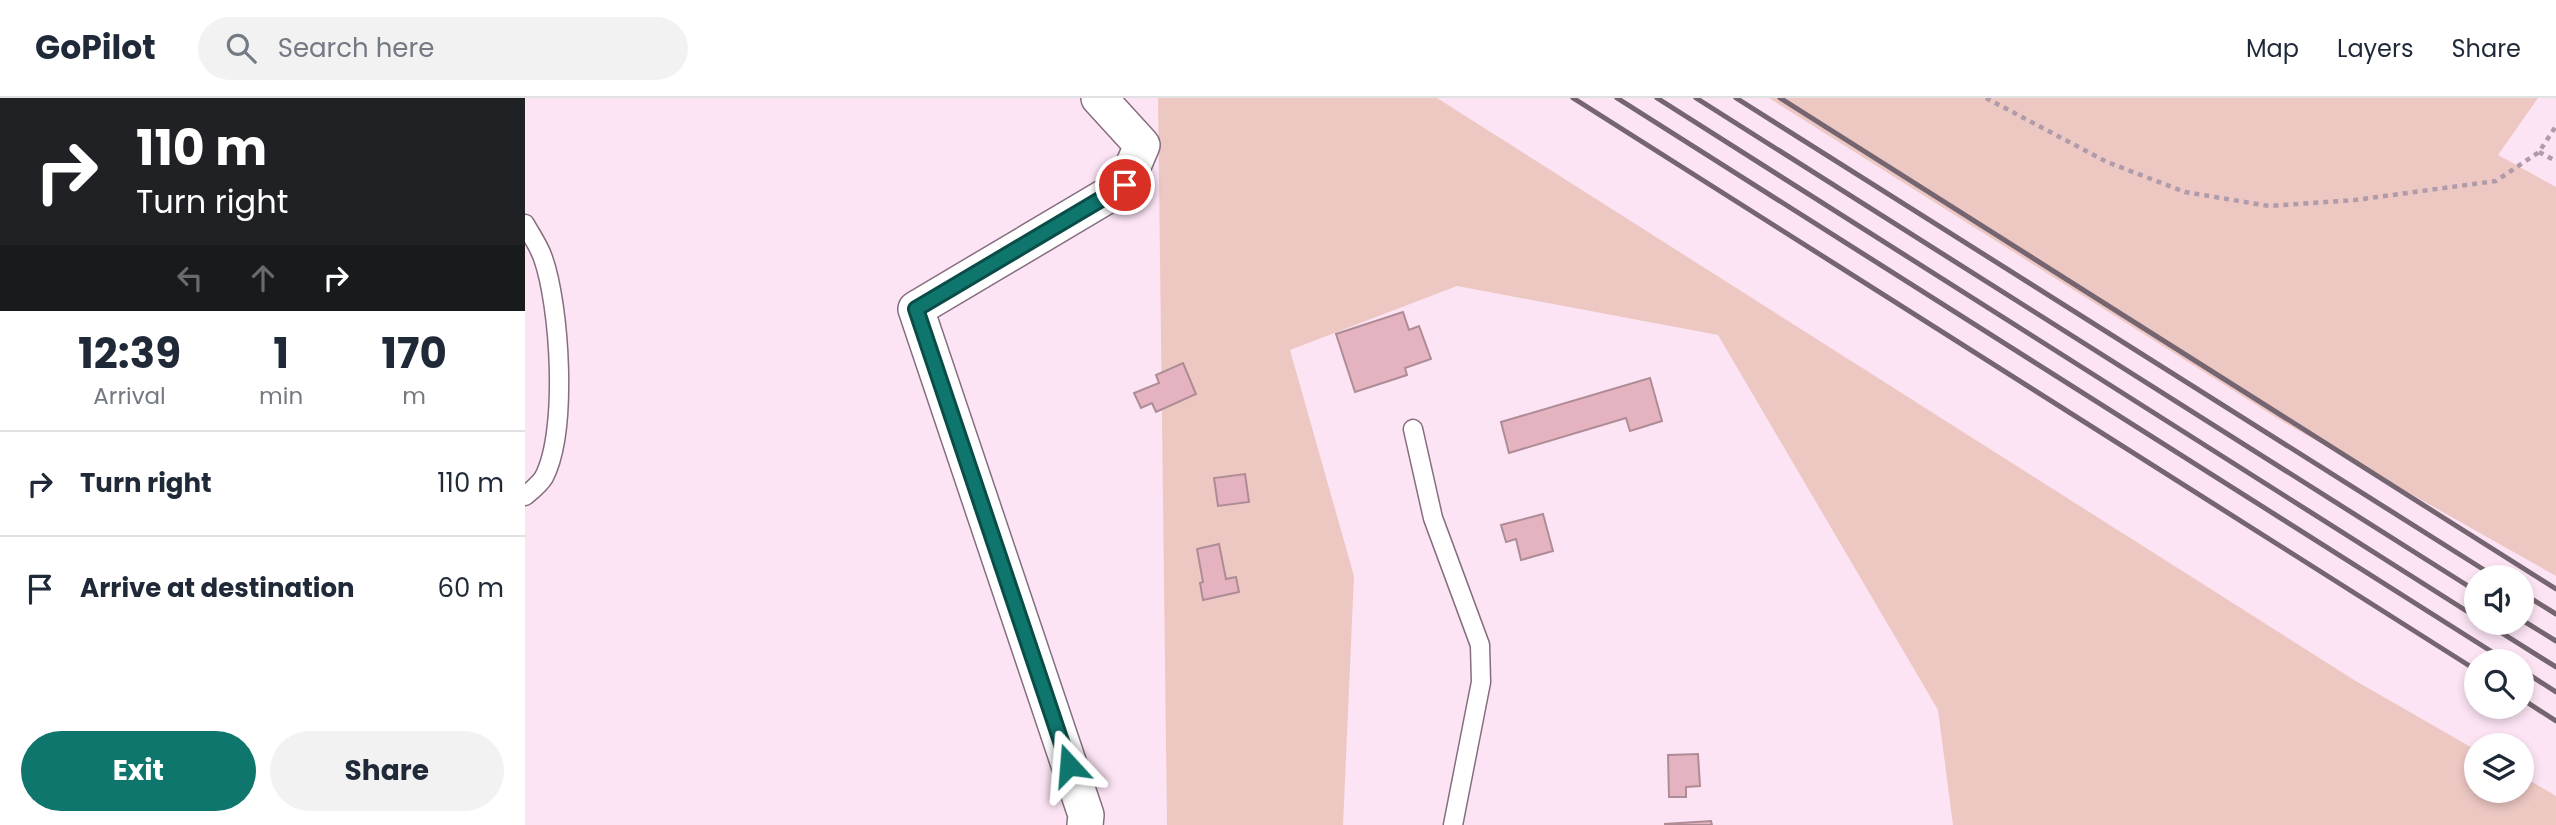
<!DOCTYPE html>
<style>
:root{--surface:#fff;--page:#f2f2f3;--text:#1f2937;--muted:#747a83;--line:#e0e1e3;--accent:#0f766e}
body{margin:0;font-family:Poppins,sans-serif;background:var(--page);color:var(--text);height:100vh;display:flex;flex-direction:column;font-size:26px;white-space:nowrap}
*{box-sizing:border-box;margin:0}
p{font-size:23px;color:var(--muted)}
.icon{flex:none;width:38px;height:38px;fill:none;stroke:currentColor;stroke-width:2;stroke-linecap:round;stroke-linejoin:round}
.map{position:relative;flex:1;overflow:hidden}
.drawer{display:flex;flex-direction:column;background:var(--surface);width:525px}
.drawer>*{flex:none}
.top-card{background:#202124;color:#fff;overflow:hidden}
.fabs{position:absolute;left:1939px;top:467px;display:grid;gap:14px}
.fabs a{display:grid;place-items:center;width:70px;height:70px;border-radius:50%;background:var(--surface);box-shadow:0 4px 10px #0003;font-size:35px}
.pin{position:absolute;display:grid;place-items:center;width:60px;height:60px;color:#fff;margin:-30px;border:4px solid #fff;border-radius:50%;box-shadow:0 2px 7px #0007}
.me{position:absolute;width:77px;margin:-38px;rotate:341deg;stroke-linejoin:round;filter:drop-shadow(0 0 5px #0008)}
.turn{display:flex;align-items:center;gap:24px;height:147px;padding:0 21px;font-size:32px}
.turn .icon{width:91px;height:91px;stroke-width:2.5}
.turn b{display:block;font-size:49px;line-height:60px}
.lanes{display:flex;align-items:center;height:66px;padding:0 21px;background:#0003;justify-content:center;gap:35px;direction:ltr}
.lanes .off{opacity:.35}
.eta{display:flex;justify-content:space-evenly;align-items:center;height:119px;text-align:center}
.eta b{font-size:42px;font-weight:700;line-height:49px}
.cta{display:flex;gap:14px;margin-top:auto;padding:14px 21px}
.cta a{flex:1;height:80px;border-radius:42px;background:var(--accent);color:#fff;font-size:28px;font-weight:700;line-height:80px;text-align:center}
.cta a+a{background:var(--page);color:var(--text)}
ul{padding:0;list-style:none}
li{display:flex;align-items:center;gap:21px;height:105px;padding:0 21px;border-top:2px solid var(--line)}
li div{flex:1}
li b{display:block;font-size:26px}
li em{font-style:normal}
header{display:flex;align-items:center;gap:42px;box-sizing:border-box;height:98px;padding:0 35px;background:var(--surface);border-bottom:2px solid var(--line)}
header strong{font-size:33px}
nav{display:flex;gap:38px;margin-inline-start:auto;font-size:24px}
.search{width:490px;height:63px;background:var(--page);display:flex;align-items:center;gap:18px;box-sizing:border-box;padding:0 24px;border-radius:38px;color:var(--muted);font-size:26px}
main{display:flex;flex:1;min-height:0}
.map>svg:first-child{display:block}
.green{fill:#edc8c3}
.building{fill:#e5b2c0;stroke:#ae8c95;stroke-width:2}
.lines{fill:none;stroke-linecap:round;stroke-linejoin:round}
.lane-casing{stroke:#876d80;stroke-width:21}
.street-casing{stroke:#876d80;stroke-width:38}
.path{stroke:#af9ba9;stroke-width:4.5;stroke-dasharray:5 5;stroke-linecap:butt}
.lane{stroke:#fff;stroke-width:18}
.street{stroke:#fff;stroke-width:35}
.rail{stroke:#756570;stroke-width:5}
.route-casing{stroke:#0a4d48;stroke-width:18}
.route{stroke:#0f766e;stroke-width:12}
</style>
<header>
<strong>GoPilot</strong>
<div class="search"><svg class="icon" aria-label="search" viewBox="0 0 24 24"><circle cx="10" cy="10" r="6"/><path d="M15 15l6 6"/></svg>Search here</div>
<nav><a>Map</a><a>Layers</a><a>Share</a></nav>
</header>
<main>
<section class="drawer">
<div class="top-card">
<div class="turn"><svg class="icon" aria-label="right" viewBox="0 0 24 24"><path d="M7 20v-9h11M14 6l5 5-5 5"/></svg><div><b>110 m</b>Turn right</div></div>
<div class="lanes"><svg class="icon off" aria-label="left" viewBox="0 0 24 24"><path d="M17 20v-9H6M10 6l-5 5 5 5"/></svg><svg class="icon off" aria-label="ahead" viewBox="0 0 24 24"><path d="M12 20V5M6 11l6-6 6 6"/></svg><svg class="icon" aria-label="right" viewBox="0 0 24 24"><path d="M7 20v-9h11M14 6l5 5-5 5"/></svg></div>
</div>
<div class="eta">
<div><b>12:39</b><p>Arrival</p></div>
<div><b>1</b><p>min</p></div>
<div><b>170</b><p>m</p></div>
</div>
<ul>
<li><svg class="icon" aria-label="right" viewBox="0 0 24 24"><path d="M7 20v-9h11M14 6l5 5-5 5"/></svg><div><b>Turn right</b></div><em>110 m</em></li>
<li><svg class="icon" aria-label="arrive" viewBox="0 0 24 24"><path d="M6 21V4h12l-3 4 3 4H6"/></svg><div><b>Arrive at destination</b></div><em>60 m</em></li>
</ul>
<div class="cta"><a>Exit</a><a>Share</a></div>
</section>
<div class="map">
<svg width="2031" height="727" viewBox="0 0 2031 727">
<rect width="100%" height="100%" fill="#fce4f5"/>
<path class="green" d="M633 0H912L1829 582 1951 652V693H1997V678L2031 698V727H1428L1413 612 1193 237 932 188 765 252 829 478 818 727H642Z
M1244 0H2013L1973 57 2031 89V478L1760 325Z"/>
<path class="building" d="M878 214 884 232 894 228 906 261 880 270 882 277 830 294 811 236Z
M658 265 671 296 631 314 627 305 616 310 609 295 634 285 631 277Z
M1125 280 1137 323 1105 333 1101 320 984 355 976 324Z
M720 376 724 404 693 408 689 380Z
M1018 416 1028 453 996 462 991 441 981 444 976 427Z
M694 446 701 481 711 479 714 494 678 502 675 485 678 484 672 451Z
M1173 656 1175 688 1161 689V699H1144L1143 657Z
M1186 723 1187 727H1140V726Z"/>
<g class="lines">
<g class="lane-casing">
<path id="lane" d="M0 126C6 137 14 148 18 160 35 208 43 333 19 379 15 386 6 393 0 398
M888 331 908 420 955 547 956 584 928 727"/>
</g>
<g class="street-casing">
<path id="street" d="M560 727 561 717 391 211 600 87 617 47 574 0"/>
</g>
<path class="path" d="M1461 0 1582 64 1660 94 1744 108 1830 102 1971 83 2014 54 2031 28
M2014 54 2031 63"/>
<use href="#lane" class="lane"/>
<use href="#street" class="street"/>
<path class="rail" d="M1048 0 1951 572
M1092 0 1983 564
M1132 0 1951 519
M1171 0 1951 493
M1211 0 1972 480
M1255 0 2031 491
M1997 495 2031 516
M1997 522 2031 543
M1961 525 2031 569
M1997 572 2031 594
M1997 601 2031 623"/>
</g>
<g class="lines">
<g class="route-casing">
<path id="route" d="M544 667 391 211 600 87"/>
</g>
<use href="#route" class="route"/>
</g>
</svg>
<div class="fabs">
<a><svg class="icon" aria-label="sound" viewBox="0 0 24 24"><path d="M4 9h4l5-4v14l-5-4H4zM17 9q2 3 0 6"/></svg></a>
<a><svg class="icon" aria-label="search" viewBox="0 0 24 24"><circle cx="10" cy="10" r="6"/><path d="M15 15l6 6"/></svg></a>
<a><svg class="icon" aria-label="layers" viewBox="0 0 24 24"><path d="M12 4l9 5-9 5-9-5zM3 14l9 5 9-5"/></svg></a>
</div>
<div class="pin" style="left:600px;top:87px;background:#d93025"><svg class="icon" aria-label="arrive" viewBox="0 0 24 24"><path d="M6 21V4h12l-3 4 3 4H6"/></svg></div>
<svg class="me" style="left:544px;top:667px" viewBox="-20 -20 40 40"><path d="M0-17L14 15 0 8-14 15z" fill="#0f766e" stroke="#fff" stroke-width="4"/></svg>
</div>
</main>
